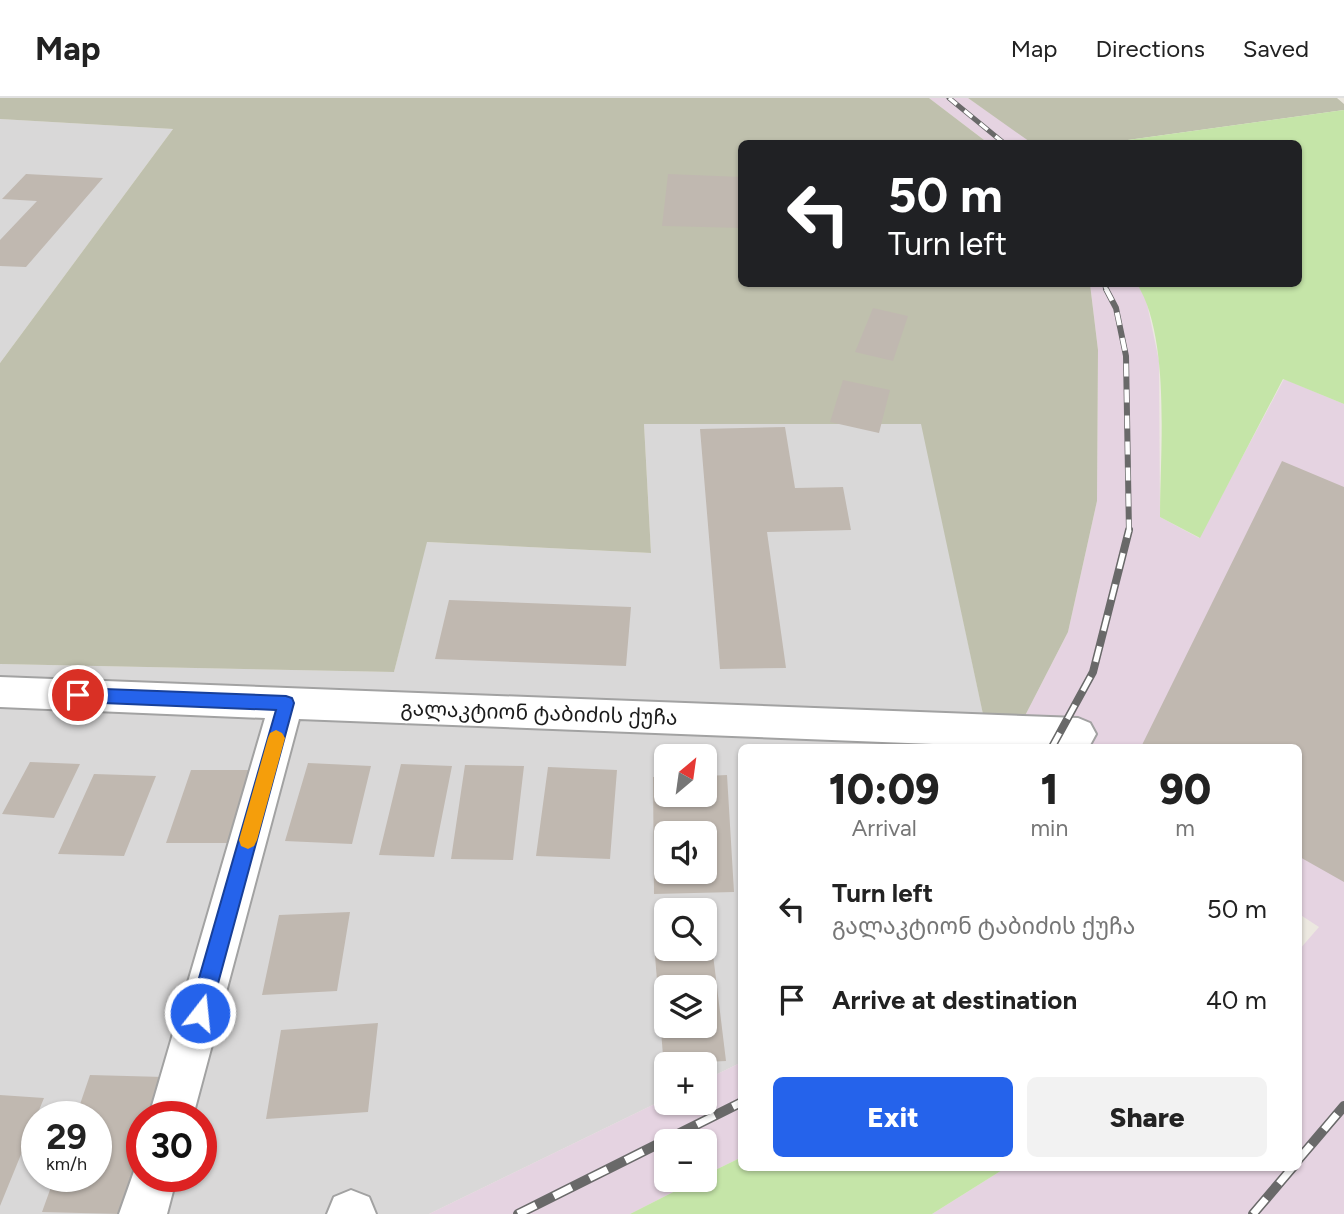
<!DOCTYPE html>
<meta charset="utf-8">
<style>
:root{--surface:#fff;--page:#f2f2f2;--text:#222;--muted:#767676;--line:#e0e0e0;--accent:#2563eb}
body{margin:0;font-family:Figtree,"Noto Sans Georgian",sans-serif;background:var(--page);color:var(--text);height:100vh;display:flex;flex-direction:column;font-size:26px;white-space:nowrap}
*{box-sizing:border-box;margin:0}
p{font-size:23px;color:var(--muted)}
.icon{flex:none;width:38px;height:38px;fill:none;stroke:currentColor;stroke-width:2;stroke-linecap:round;stroke-linejoin:round}
.map{position:relative;flex:1;overflow:hidden}
.sheet{position:absolute;left:738px;top:646px;width:564px;height:427px;display:flex;flex-direction:column;background:var(--surface);border-radius:10px;box-shadow:0 2px 5px #0004}
.sheet>*{flex:none}
.banner{position:absolute;left:738px;top:42px;width:564px;height:147px;border-radius:10px;box-shadow:0 2px 5px #0004;background:#202124;color:#fff;overflow:hidden}
.needle{width:46px;rotate:29deg}
.tools{position:absolute;left:654px;top:646px;display:grid;gap:14px}
.tools a{display:grid;place-items:center;width:63px;height:63px;border-radius:10px;background:var(--surface);box-shadow:0 2px 5px #0004;font-size:35px}
.speed{position:absolute;left:21px;top:1003px;display:flex;gap:14px;font-size:35px;font-weight:700;text-align:center}
.speed>*{display:grid;place-content:center;width:91px;height:91px;border-radius:50%;background:var(--surface);box-shadow:0 2px 5px #0004;line-height:1}
.speed small{font-size:18px;font-weight:400}
.speed .limit{border:10px solid #d22;background:#fff;color:#111}
.pin{position:absolute;display:grid;place-items:center;width:60px;height:60px;color:#fff;margin:-30px;border:4px solid #fff;border-radius:50%;box-shadow:0 2px 7px #0007}
.me{position:absolute;width:77px;margin:-38px;rotate:16deg;stroke-linejoin:round;filter:drop-shadow(0 0 5px #0008)}
.turn{display:flex;align-items:center;gap:24px;height:147px;padding:0 35px;font-size:32px}
.turn .icon{width:91px;height:91px;stroke-width:2.5}
.turn b{display:block;font-size:49px;line-height:60px}
.eta{display:flex;justify-content:space-evenly;align-items:center;height:119px;text-align:center}
.eta b{font-size:42px;font-weight:800;line-height:49px}
.button{display:flex;gap:14px;margin-top:auto;padding:14px 35px}
.button a{flex:1;height:80px;border-radius:10px;background:var(--accent);color:#fff;font-size:28px;font-weight:800;line-height:80px;text-align:center}
.button a+a{background:var(--page);color:var(--text)}
ul{padding:0;list-style:none}
li{display:flex;align-items:center;gap:21px;height:91px;padding:0 35px}
li div{flex:1}
li b{display:block;font-size:26px}
li em{font-style:normal}
header{display:flex;align-items:center;gap:42px;box-sizing:border-box;height:98px;padding:0 35px;background:var(--surface);border-bottom:2px solid var(--line)}
header strong{font-size:33px}
nav{display:flex;gap:38px;margin-inline-start:auto;font-size:24px}
.map>svg:first-child{display:block}
.residential{fill:#d9d8d8;fill-rule:evenodd}
.industrial{fill:#e5d3e1}
.construction{fill:#bfc0ad}
.grass{fill:#c5e5a8}
.building{fill:#c0b8b0;fill-rule:evenodd}
.lines{fill:none;stroke-linecap:round;stroke-linejoin:round}
.street-casing{stroke:#a2a2a2;stroke-width:4}
.street{fill:#fff;fill-rule:evenodd}
.rail-far3-casing{stroke:#696969;stroke-width:5}
.rail-far2-casing{stroke:#696969;stroke-width:6}
.rail-far1-casing{stroke:#696969;stroke-width:8}
.rail-casing{stroke:#696969;stroke-width:10}
.rail-far3{stroke:#fff;stroke-width:3.5;stroke-dasharray:10;stroke-linecap:butt}
.rail-far2{stroke:#fff;stroke-width:4.5;stroke-dasharray:13;stroke-linecap:butt}
.rail-far1{stroke:#fff;stroke-width:5;stroke-dasharray:16;stroke-linecap:butt}
.rail{stroke:#fff;stroke-width:7;stroke-dasharray:20;stroke-linecap:butt}
.route{fill:#2563eb;stroke:#184099;stroke-width:2}
.slow{fill:#f59e0b}
.labels{text-anchor:middle;stroke-width:5;stroke-linejoin:round;paint-order:stroke}
.street-label{font-size:21px;fill:#1b1b1b;stroke:#fff}
</style>
<header>
<strong>Map</strong>
<nav><a>Map</a><a>Directions</a><a>Saved</a></nav>
</header>
<div class="map">
<svg width="1344" height="1116" viewBox="0 0 1344 1116">
<rect width="100%" height="100%" fill="#ece8e0"/>
<path class="residential" d="M0 21 173 31 0 265Z
M644 326H922L990 649H742V964L705 982V966H667V1000L429 1116H0V566L394 574 426 444 651 455ZM667 658H705V696H667ZM667 735H705V774H667ZM667 812H705V850H667ZM667 889H705V928H667ZM37 1018H96V1078H37ZM142 1018H201V1078H142Z"/>
<path class="industrial" d="M929 0H968L1033 45H988Z
M1090 186H1137L1146 201 1159 263 1160 419 1199 440 1284 281 1344 306V1116H932L1007 1069H1298L1299 852 1319 829 1299 816 1298 649H1009L1068 534 1097 403 1098 252Z
M742 964V1059L705 1077V1043H667V1082H697L630 1116H429L667 1000V1004H705V982Z"/>
<path class="construction" d="M0 0H929L988 45 742 46V186H1090L1098 252 1097 403 1068 534 1009 649H990L921 326H644L651 455 427 444 394 574 0 566V265L173 31 0 21Z
M968 0H1337L1344 6V12L1106 45 1033 46Z"/>
<path class="grass" d="M1344 12V306L1283 281 1200 440 1160 419C1160 354 1171 240 1137 186H1298V46L1106 45Z
M742 1059V1069H1007L932 1116H630L697 1082H705V1077Z"/>
<path class="building" d="M26 76 103 80 26 169 0 168V142L37 103 2 101Z
M668 76 742 79V130L662 128Z
M873 210 908 218 893 263 855 254Z
M843 282 890 292 879 335 830 324Z
M785 329 795 390 843 389 851 432 767 434 786 570 720 571 700 331Z
M1282 363 1344 389V784L1298 758V649H1141Z
M449 502 631 509 626 568 435 561Z
M30 664 80 666 54 720 2 716Z
M308 665 371 668 352 746 285 743Z
M401 666 452 668 434 759 379 757Z
M465 667 524 668 513 762 451 761Z
M548 669 617 672 610 761 536 758Z
M191 672H260L239 745H166Z
M94 676 156 678 124 758 58 756Z
M727 677 734 794 654 796 653 679 667 678V696H705V678ZM667 735H705V774H667Z
M350 814 337 893 262 897 279 817Z
M705 840H711L726 963 667 966 664 970 654 845 667 844V850H705ZM667 889H705V928H667Z
M378 925 368 1014 266 1021 281 932Z
M90 977 164 979 151 1018H142V1050L121 1116 42 1114 55 1078H96V1018H76Z
M0 997 44 1000 0 1108Z"/>
<g class="lines">
<g class="street-casing">
<path id="street" d="M0 579 1078 620 1090 625 1096 636 1090 647 1085 649H1009L299 621 193 1018H149L265 620 0 609Z
M142 1060V1078H177L167 1116H119L138 1062Z
M351 1092 369 1099 376 1116H327L334 1099Z"/>
</g>
<use href="#street" class="street"/>
<g class="rail-far3-casing">
<path id="rail-far3" d="M949 0 1005 46
M1104 186 1107 193"/>
</g>
<g class="rail-far2-casing">
<path id="rail-far2" d="M1106 191 1116 210 1126 258 1129 434"/>
</g>
<g class="rail-far1-casing">
<path id="rail-far1" d="M1052 649 1093 574 1129 432"/>
</g>
<g class="rail-casing">
<path id="rail" d="M1298 1062 1344 1008
M518 1116 742 1004
M1253 1116 1293 1069"/>
</g>
<use href="#rail-far3" class="rail-far3"/>
<use href="#rail-far2" class="rail-far2"/>
<use href="#rail-far1" class="rail-far1"/>
<use href="#rail" class="rail"/>
</g>
<path class="route" d="M78 590 286 598 292 600 294 605 210 915 207 922 200 925 192 922 189 915 276 612 78 604 72 602 70 597 72 592Z"/>
<path class="slow" d="M276 632 282 635 285 640 257 742 254 748 248 751 241 748 239 742 268 640 270 635Z"/>
<g class="labels">
<g class="street-label">
<text transform="translate(539 615) rotate(2)" y="7">გალაკტიონ ტაბიძის ქუჩა</text>
</g>
</g>
</svg>
<div class="tools">
<a><svg class="needle" viewBox="-14 -14 28 28"><path d="M0-13l5 13h-10z" fill="#e53935"/><path d="M0 13l5-13h-10z" fill="#767676"/></svg></a>
<a><svg class="icon" aria-label="sound" viewBox="0 0 24 24"><path d="M4 9h4l5-4v14l-5-4H4zM17 9q2 3 0 6"/></svg></a>
<a><svg class="icon" aria-label="search" viewBox="0 0 24 24"><circle cx="10" cy="10" r="6"/><path d="M15 15l6 6"/></svg></a>
<a><svg class="icon" aria-label="layers" viewBox="0 0 24 24"><path d="M12 4l9 5-9 5-9-5zM3 14l9 5 9-5"/></svg></a>
<a>+</a>
<a>−</a>
</div>
<div class="speed"><div>29<small>km/h</small></div><div class="limit">30</div></div>
<div class="pin" style="left:78px;top:597px;background:#d93025"><svg class="icon" aria-label="arrive" viewBox="0 0 24 24"><path d="M6 21V4h12l-3 4 3 4H6"/></svg></div>
<svg class="me" style="left:200px;top:915px" viewBox="-20 -20 40 40"><circle r="17" fill="#2563eb" stroke="#fff" stroke-width="3"/><path d="M0-11L8 9 0 5-8 9z" fill="#fff"/></svg>
<div class="banner">
<div class="turn"><svg class="icon" aria-label="left" viewBox="0 0 24 24"><path d="M17 20v-9H6M10 6l-5 5 5 5"/></svg><div><b>50 m</b>Turn left</div></div>
</div>
<section class="sheet">
<div class="eta">
<div><b>10:09</b><p>Arrival</p></div>
<div><b>1</b><p>min</p></div>
<div><b>90</b><p>m</p></div>
</div>
<ul>
<li><svg class="icon" aria-label="left" viewBox="0 0 24 24"><path d="M17 20v-9H6M10 6l-5 5 5 5"/></svg><div><b>Turn left</b><p>გალაკტიონ ტაბიძის ქუჩა</p></div><em>50 m</em></li>
<li><svg class="icon" aria-label="arrive" viewBox="0 0 24 24"><path d="M6 21V4h12l-3 4 3 4H6"/></svg><div><b>Arrive at destination</b></div><em>40 m</em></li>
</ul>
<div class="button"><a>Exit</a><a>Share</a></div>
</section>
</div>
